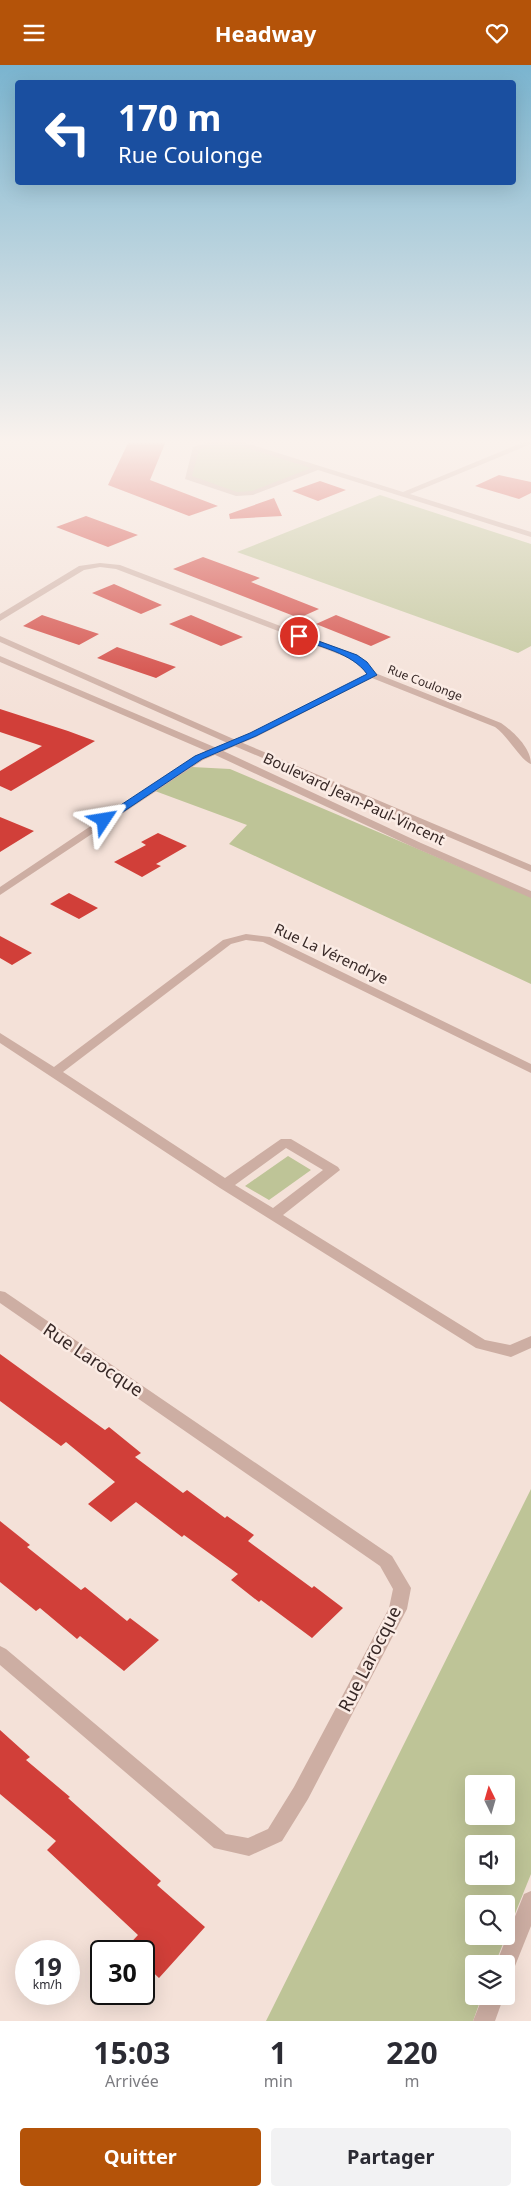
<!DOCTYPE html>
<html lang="fr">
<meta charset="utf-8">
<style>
:root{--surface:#fff;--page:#f2f2f3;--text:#2b2b33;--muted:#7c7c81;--accent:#b45309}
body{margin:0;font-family:"Noto Sans",sans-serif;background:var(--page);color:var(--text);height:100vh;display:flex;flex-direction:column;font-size:19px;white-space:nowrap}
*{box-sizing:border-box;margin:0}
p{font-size:16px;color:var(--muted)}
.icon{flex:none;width:28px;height:28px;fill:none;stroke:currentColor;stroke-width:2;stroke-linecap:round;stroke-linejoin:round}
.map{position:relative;height:1956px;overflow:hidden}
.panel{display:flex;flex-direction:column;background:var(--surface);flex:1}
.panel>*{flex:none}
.top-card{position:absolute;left:15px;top:15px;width:501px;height:105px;border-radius:5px;box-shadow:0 5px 20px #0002;background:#1a4fa0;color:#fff;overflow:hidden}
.needle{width:32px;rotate:355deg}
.tools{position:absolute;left:465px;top:1710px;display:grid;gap:10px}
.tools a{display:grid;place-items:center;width:50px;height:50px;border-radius:5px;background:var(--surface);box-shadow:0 5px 20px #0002;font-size:25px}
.speed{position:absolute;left:15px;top:1875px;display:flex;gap:10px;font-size:25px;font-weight:700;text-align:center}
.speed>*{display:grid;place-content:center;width:65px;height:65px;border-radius:50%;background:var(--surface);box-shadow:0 5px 20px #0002;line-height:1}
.speed small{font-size:12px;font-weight:400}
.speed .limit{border:2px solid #111;border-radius:8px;background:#fff;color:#111}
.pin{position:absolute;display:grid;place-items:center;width:42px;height:42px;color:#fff;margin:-21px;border:2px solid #fff;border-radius:50%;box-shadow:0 1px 5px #0007}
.me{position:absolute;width:55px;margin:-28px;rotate:57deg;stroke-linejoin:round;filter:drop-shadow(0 0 4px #0008)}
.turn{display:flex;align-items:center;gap:18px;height:105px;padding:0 20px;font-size:22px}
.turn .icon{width:65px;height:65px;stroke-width:2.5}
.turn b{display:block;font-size:35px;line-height:42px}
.eta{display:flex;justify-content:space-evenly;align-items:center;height:85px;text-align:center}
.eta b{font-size:30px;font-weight:700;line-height:35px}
.cta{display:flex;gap:10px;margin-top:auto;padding:10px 20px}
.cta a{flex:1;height:58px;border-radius:5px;background:var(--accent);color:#fff;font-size:20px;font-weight:700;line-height:58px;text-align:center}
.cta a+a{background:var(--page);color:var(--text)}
header{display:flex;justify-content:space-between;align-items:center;height:65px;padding:0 20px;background:var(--accent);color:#fff;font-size:22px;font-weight:700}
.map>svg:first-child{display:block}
.green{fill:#bec497;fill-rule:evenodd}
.building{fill:#d13f39}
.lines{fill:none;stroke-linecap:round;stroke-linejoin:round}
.minor{fill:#cdaea3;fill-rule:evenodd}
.tertiary{fill:#cdaea3;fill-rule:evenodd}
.route{fill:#1a73e8;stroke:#114b97}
.labels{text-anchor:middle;stroke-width:5;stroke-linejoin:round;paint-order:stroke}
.far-street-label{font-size:12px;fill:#372826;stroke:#fbece5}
.street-label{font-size:15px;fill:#372826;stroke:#fbece5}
.near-street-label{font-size:18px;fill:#372826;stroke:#fbece5}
</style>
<header><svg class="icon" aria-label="menu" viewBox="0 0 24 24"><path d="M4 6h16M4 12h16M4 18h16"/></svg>Headway<svg class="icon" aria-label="heart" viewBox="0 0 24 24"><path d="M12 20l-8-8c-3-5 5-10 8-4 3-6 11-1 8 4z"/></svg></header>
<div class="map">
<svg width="531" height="1956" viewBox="0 0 531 1956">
<rect width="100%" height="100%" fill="#f4e1d8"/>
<path class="green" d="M221 376H234L319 402 253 428 236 429 188 412 196 384Z
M380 430 531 479V581L518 588 237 487Z
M192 702 230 704 531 832V919L229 779 247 760 155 726Z
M288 1091 311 1105 269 1135 245 1121Z
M531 1424V1809L506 1871V1839H474V1871H506L495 1899H474V1931H482L473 1956H266ZM474 1719H506V1751H474ZM474 1779H506V1811H474Z"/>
<path class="building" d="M129 376H166L150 415 218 441 189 451 108 420Z
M499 410 531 417V428L519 434 475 421Z
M320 416 346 425 318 436 292 426Z
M274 433 282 451 230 454 229 449Z
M86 451 138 470 108 482 56 462Z
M203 492 260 513 251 517 319 544 299 553 173 504Z
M114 519 162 540 141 549 92 528Z
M42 550 99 569 79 580 23 561Z
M191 550 243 572 221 581 169 559Z
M336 550 391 572 371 581 316 559Z
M117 582 176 602 156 613 97 593Z
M0 644 68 666 95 676 11 726 0 721V706L42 681 0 667Z
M0 752 34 766 0 787Z
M158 768 187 781 156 799 161 801 142 812 114 797 146 780 141 777Z
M69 828 98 843 79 854 50 839Z
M0 871 32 888 12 900 0 893Z
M0 1289 105 1365 109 1362 141 1388 135 1392 183 1428 187 1425 225 1453 227 1451 254 1470 248 1476 312 1523 314 1521 343 1543 312 1573 261 1535 259 1537 231 1515 238 1509 184 1470 182 1472 136 1437 111 1457 88 1439 115 1417 66 1377 61 1381 0 1336Z
M0 1456 30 1480 27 1482 81 1525 85 1522 127 1556 130 1553 159 1575 124 1606 80 1571 77 1574 40 1543 36 1546 0 1517Z
M0 1665 30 1692 26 1695 70 1732 68 1733 161 1816 157 1820 205 1862 159 1913 144 1899V1886H123L138 1870 47 1785 56 1776 0 1729Z"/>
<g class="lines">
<path class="minor" d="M215 376H225L199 385 192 411 237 427 252 426 311 403 231 378V376H240L403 427 526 376H531V379L410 429 531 467V472L318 405 253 430 236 431 185 414 193 382Z
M100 498 120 500 357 590 367 597 375 608 501 658C514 667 531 683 531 699 521 696 508 671 495 662L372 613 256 672 203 695 0 830V822L195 691 250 668 367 609 361 601 351 594 116 504 100 502 84 505 0 556V549L79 501Z
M246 869 270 872 531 999V1008L263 877 246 875 231 879 63 1007 225 1113 281 1074H291L338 1102 340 1105 283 1150 485 1275 510 1280 531 1271V1283L511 1292 476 1283 220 1123 0 978V968L54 1002 223 875ZM286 1083 323 1105 273 1143 235 1120Z
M0 1226 5 1227 392 1491 411 1523 407 1544 308 1734 282 1776 249 1791 214 1783 0 1600V1581L6 1584 226 1769 248 1773 268 1764 294 1722 389 1543 393 1524 380 1501 0 1238Z"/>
<path class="tertiary" d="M0 571 238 676 531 800V807L232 680 0 577Z
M0 591 219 684 421 778 531 826V833L413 782 211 688 0 597Z
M531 1826V1861L513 1906 506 1909V1899H496L524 1829Z
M483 1931H504L495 1956H473Z"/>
</g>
<linearGradient id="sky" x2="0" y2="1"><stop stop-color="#7ab4cf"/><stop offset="0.58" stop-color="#faf2ed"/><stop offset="1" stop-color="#faf2ed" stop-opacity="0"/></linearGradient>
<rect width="531" height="649" fill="url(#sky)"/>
<path class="route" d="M299 569 357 590 367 597 377 610 256 671 202 694 108 757H101V753L195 691 250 668 367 609C352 588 320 582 296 573L295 571Z"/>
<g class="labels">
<g class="far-street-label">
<text transform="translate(425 618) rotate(21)" y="4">Rue Coulonge</text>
</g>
<g class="street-label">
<text transform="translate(354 734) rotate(25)" y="5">Boulevard Jean-Paul-Vincent</text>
<text transform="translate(331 889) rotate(25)" y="5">Rue La Vérendrye</text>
</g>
<g class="near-street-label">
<text transform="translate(93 1295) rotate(34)" y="6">Rue Larocque</text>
<text transform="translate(370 1594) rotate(-63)" y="6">Rue Larocque</text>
</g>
</g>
</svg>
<div class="tools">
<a><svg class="needle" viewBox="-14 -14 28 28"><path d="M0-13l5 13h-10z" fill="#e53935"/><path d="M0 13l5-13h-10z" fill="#7c7c81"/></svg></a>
<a><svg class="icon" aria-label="sound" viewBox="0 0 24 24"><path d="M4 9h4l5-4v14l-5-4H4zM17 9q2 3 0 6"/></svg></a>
<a><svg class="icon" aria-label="search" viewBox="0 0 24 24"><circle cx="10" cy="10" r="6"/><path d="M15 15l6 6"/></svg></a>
<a><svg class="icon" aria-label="layers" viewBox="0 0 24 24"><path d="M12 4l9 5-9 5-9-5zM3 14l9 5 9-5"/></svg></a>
</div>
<div class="speed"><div>19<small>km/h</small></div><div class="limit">30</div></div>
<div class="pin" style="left:299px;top:571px;background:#d93025"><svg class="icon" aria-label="arrive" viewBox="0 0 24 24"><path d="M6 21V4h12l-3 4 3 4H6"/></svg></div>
<svg class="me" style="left:104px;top:755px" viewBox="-20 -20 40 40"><path d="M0-17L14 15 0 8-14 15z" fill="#1a73e8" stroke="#fff" stroke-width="4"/></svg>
<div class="top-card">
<div class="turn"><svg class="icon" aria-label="left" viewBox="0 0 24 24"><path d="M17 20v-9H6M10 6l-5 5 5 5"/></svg><div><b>170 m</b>Rue Coulonge</div></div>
</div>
</div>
<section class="panel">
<div class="eta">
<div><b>15:03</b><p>Arrivée</p></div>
<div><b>1</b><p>min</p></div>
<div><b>220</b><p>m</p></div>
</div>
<div class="cta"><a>Quitter</a><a>Partager</a></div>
</section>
